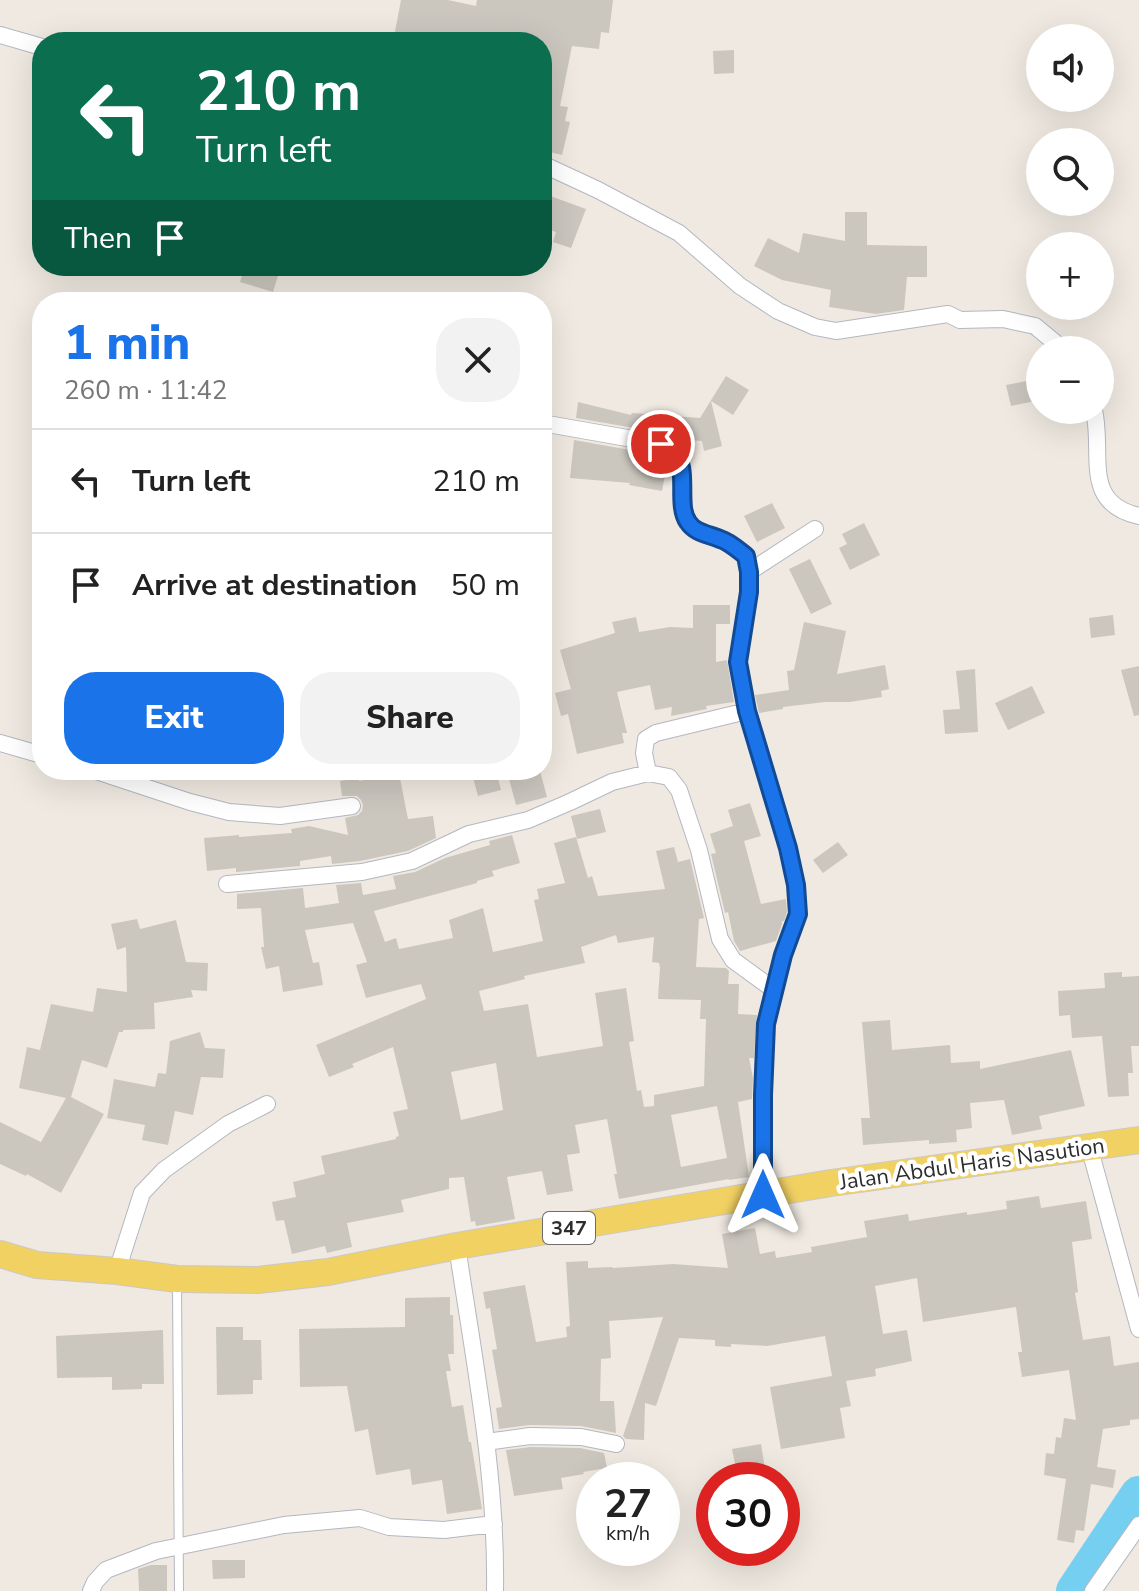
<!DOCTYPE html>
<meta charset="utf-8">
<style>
:root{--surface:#fff;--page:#f2f2f2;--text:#222;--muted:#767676;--line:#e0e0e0;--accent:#1a73e8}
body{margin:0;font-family:"Nunito Sans",sans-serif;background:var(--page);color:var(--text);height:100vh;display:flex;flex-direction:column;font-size:30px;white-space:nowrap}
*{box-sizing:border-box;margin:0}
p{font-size:26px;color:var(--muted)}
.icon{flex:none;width:44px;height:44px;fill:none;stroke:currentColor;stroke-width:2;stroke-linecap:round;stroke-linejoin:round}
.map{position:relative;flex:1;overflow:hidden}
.details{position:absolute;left:32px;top:292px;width:520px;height:488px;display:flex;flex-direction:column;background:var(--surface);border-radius:32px;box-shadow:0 8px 32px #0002}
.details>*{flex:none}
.banner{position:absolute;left:32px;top:32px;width:520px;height:244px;border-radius:32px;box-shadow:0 8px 32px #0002;background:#0b6e4f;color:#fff;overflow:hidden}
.buttons{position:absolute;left:1026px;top:24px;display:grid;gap:16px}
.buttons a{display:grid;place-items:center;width:88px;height:88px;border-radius:50%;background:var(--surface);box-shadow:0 8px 32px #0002;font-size:40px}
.speed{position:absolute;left:576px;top:1462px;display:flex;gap:16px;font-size:40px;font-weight:700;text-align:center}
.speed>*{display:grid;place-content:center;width:104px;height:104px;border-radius:50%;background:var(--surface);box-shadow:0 8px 32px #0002;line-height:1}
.speed small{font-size:20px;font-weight:400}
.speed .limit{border:12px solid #d22;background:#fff;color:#111}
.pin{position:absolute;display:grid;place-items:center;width:68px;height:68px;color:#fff;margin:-34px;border:4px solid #fff;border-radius:50%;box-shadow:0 2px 8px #0007}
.me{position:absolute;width:88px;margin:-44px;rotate:0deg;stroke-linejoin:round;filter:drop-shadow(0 0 6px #0008)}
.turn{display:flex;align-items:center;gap:28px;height:168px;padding:0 32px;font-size:36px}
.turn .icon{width:104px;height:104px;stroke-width:2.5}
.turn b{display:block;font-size:56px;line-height:68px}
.then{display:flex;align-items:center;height:76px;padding:0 32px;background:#0003;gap:16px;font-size:30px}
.round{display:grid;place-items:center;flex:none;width:84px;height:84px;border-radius:32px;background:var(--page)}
.headline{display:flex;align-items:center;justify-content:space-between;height:136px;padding:0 32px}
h1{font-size:48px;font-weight:800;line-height:60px;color:var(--accent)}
.action{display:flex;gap:16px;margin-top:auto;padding:16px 32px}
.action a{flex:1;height:92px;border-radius:32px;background:var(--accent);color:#fff;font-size:32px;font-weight:800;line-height:92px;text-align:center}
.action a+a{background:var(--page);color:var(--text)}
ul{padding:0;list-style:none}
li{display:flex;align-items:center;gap:24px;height:104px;padding:0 32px;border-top:2px solid var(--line)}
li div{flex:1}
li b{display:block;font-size:30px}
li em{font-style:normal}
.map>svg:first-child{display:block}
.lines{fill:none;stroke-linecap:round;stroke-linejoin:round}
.river{stroke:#75cff0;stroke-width:38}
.building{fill:#cbc7bf;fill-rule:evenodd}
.service-casing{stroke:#b4b7c1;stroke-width:10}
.minor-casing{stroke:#b4b7c1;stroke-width:18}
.primary-casing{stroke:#c9c9c9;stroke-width:28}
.service{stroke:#fff;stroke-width:8}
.minor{stroke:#fff;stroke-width:16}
.primary{stroke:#f2d163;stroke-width:26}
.route-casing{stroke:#114b97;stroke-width:20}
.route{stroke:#1a73e8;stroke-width:14}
.labels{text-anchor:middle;stroke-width:8;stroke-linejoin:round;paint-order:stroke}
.shield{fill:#fff;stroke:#6d6d6d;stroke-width:2}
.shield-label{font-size:20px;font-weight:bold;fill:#2e2e2e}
.street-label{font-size:22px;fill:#2e2e2e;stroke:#fff}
</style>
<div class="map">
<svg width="1139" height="1591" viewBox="0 0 1139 1591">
<rect width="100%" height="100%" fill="#efe9e1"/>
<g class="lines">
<path class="river" d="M1075 1591 1139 1495"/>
</g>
<path class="building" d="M401 0H448L476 6 477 0H613L609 33 601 32 599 49 572 46 560 106 568 107 565 121 570 122 562 155 542 150V42H490L462 38 461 41 436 36 435 42H393Z
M734 50V73L714 74 713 51Z
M542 193 586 209 571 248 553 242 556 232 542 227Z
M845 212H867V245L927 246V277H907L904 310 876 314 829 307 831 290 782 280 754 266 768 238 799 253 803 233 845 241Z
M245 266H281L273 292 240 282Z
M726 376 749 390 733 415 711 401 722 446 704 451 702 441 676 439 663 433 576 418 578 402 631 415 632 413 700 418Z
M1032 380 1033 382 1040 381V400L1011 406 1006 385Z
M574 440 658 455 664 458 667 464 662 491 629 485 630 483 570 478Z
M772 503 785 528 757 542 744 516Z
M864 523 880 555 850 570 839 548 847 544 842 534Z
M810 559 832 604 811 614 789 569Z
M693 605H730V624H716V662L727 660 734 702 706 706 707 709 671 716 672 707 655 710 650 685 617 692 627 733H622L624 743 577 754 568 714 561 716 555 693 571 689 560 650 615 633 612 622 636 617 639 632 670 627 693 628Z
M1113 615 1115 635 1091 638 1089 618Z
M804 622 846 631 837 674 885 665 889 689 881 691 882 697 850 702H825L783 707V709L759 713 755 695 789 690 787 671 794 670Z
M1139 666V715L1134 716 1121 670Z
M975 669 978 732 945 734 943 710 960 709 956 671Z
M1032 686 1045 713 1008 730 995 703Z
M471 770H496L501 790 478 796Z
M540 771 547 797 516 805 509 779Z
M399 773 408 819 433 816 436 838 408 851 360 861 332 864 331 856 300 861V866L236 872V868L207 871 204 838 239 835V837L292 833 291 829 309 826 348 835 345 818 358 815 362 811 363 805 361 800 357 796H342L340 781 359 778V781Z
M750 803 761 836 744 841 761 904 786 899 787 912 784 921H782V924L776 941 740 951 734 941 728 912 725 913 711 854 716 853 710 834 733 826 728 810Z
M600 809 606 832 577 839 571 816Z
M512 835 520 863 492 871 494 876 477 881V883L374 911 385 942 396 938 399 949 453 938 449 920 483 908 493 952 543 941 534 900 539 899 537 889 565 883 554 843 576 837 588 878 592 876 598 896 665 889 656 851 674 847 678 862 690 859 704 918 699 919 696 967 726 968 729 971 728 984H739L738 1014 757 1015 754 1058H749L753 1078 752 1099 738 1102 749 1177 729 1180V1179L619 1199 614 1174H617L607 1119 575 1125 580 1153 567 1155 573 1191 547 1195 542 1171 507 1177 515 1219 476 1226 475 1221 471 1222 464 1177 449 1178V1189L401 1200 404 1212 347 1223 352 1247 327 1253 325 1246 292 1254 284 1220 276 1221 272 1202 296 1197 293 1182 325 1174 321 1156 396 1139V1137L399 1136 393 1112 408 1109 393 1047 352 1064 354 1067 329 1077 316 1045 426 999 421 984 366 998 356 965 367 962 353 923 305 930 313 963 319 962 323 985 283 992 279 966 266 969 261 947H264L261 908 237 909V894L303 888 305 908 339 903 336 885 361 883 363 895 396 889 393 876 415 872 445 858 490 845 489 841ZM616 935 618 943 654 937 652 962 659 963 660 968 658 999 701 1000 700 1019H706L704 1086 654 1095V1106L644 1107 641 1090 637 1091 629 1042 634 1041 626 988 595 993 603 1046 537 1057 528 1004 484 1011 479 991 525 979 524 976 585 963 581 947ZM496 1063 503 1110 461 1120 451 1072ZM717 1106 727 1158 681 1167 671 1115Z
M838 842 848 855 823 873 813 860Z
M137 919 140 929 176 920 186 962 208 963 207 991 191 990 193 997 154 1003 155 1029 123 1030V1032H119L107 1068 82 1060 71 1097 104 1114 61 1193 27 1174 26 1176 0 1164V1122L41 1142 66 1098 19 1088 27 1047 40 1050 51 1004 93 1012 97 988 127 992 126 947 117 950 111 924Z
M1122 972V977L1139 976V1046H1131L1133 1073H1128L1129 1096 1108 1097 1102 1036 1072 1038 1070 1015 1059 1016 1058 991 1105 988 1104 973Z
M890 1020 892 1050 950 1045 951 1063 980 1061V1069L1071 1050 1085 1106 1039 1116 1042 1129 1012 1135 1004 1100 970 1103 972 1128 956 1130 957 1142 929 1144V1140L863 1145 861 1118H870L862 1022Z
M200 1032 205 1048 225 1049 223 1078 201 1077 193 1115 175 1111 168 1145 142 1140 145 1125 107 1118 114 1079 155 1087 158 1073 166 1074 170 1041Z
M1039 1196 1041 1208 1086 1201 1092 1239 1072 1242 1078 1292 1075 1293 1083 1340 1110 1336 1114 1366 1139 1362V1419L1130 1420V1425L1103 1429 1097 1467 1116 1470 1113 1488 1091 1484 1084 1531 1076 1530 1074 1543 1057 1540 1066 1479 1044 1475 1046 1453 1054 1454 1056 1437 1061 1438 1064 1418 1076 1420 1069 1370 1022 1377 1018 1352H1022L1016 1307 923 1322 917 1278 875 1286 883 1334 907 1330 912 1361 875 1369 876 1376 846 1381 851 1406 840 1408 845 1438 781 1449 770 1387 832 1376 825 1336 767 1346 731 1344V1347L715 1346V1340L679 1338 656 1406 645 1403 644 1440 626 1439 623 1436 663 1317 609 1321 611 1358 601 1359 600 1401H614L616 1433 581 1426 530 1425 499 1429 496 1408 502 1407 492 1350 497 1349 490 1308 486 1309 483 1292 525 1285 536 1342 567 1337 566 1327 570 1326 566 1262 588 1261V1268L612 1267 613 1268 673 1264 728 1268 722 1234 755 1228 760 1254 775 1251 776 1258 812 1252 811 1247 867 1237 864 1221 908 1214 909 1221 967 1212V1215L1007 1209 1006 1201Z
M450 1297V1315H453L454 1354H448L451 1371H446L452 1407 463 1405 469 1442H471L482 1509 447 1514 442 1480 412 1485 410 1469 376 1475 368 1429 355 1432 347 1386 300 1387 299 1329 405 1327V1298Z
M216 1327H243V1340H261L262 1380H253V1394L217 1395Z
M163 1330 164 1384H142V1389L112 1390V1377L57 1378 56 1336Z
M761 1444 765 1469 737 1474 732 1449Z
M531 1447 580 1448 604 1453 607 1468 583 1472 584 1474 561 1478 563 1489 514 1496 506 1450Z
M212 1560H245V1578L213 1579Z
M151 1565H167V1591H139L138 1569Z"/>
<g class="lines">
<g class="service-casing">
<path id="service" d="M177 1284 179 1591"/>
</g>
<g class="minor-casing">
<path id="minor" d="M0 35 42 47
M542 164 598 190 679 233 740 286 778 311 815 327 836 331 948 314 960 320 1003 319 1035 326 1064 350
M1094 410C1104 454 1081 503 1139 516
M542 423 661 444 673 450 683 476 684 514 690 525 702 534 721 539 746 556 749 572V592L738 662 747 711 788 848 796 885 798 914 783 955 766 1024 763 1095V1195
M749 572 815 529
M0 743 42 755
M93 770 190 802 229 812 280 816 352 806
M648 773 669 777 679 790 699 850 720 939 733 960 774 990
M227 884 362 872 412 861 469 834 528 820 570 802 612 782 648 773 644 753 646 739 656 733 747 711
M1089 1146 1139 1329
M457 1246C474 1361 497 1475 495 1591
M117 1271 142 1193 164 1170 228 1124 267 1104
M486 1442 530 1436 581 1437 616 1444
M91 1591 95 1582 106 1570 156 1551 284 1525 360 1518 389 1527 444 1530 494 1524
M1093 1591 1139 1525"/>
</g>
<g class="primary-casing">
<path id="primary" d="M0 1254 37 1265 117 1271 177 1279 258 1280 328 1272 457 1246 831 1183 1139 1140"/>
</g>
<use href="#service" class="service"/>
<use href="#minor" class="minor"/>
<use href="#primary" class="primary"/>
</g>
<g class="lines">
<g class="route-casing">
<path id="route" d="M661 444C665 446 669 447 672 450 691 467 675 503 688 522 695 533 708 534 720 539 730 542 738 550 746 556L749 572V592L738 662 747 711 788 848 796 885 798 914 783 955 766 1024 763 1095V1195"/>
</g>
<use href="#route" class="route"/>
</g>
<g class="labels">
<rect class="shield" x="543" y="1212" width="52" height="32" rx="6"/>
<g class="shield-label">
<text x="569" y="1235">347</text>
</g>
<g class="street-label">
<text transform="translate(972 1163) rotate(-8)" y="8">Jalan Abdul Haris Nasution</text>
</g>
</g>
</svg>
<div class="buttons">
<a><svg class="icon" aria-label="sound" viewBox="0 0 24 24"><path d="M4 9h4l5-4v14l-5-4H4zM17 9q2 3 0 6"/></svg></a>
<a><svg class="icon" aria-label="search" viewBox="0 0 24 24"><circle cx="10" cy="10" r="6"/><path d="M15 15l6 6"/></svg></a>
<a>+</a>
<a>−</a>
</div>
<div class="speed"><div>27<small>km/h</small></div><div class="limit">30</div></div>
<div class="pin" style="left:661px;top:444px;background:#d93025"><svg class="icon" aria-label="arrive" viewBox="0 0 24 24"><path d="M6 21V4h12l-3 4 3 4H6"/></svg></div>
<svg class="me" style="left:763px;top:1195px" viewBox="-20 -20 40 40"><path d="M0-17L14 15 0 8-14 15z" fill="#1a73e8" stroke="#fff" stroke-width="4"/></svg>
<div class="banner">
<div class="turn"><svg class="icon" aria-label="left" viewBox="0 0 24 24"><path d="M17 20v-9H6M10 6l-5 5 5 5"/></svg><div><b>210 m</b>Turn left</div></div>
<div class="then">Then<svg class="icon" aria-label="arrive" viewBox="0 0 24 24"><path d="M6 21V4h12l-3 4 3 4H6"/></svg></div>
</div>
<section class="details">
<div class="headline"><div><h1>1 min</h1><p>260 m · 11:42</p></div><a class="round"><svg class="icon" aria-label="close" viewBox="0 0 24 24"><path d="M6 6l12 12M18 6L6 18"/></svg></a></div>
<ul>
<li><svg class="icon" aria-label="left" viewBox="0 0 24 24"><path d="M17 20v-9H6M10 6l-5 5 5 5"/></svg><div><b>Turn left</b></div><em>210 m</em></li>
<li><svg class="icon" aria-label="arrive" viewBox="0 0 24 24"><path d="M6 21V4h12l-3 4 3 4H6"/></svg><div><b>Arrive at destination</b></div><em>50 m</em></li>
</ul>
<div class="action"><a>Exit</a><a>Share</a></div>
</section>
</div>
